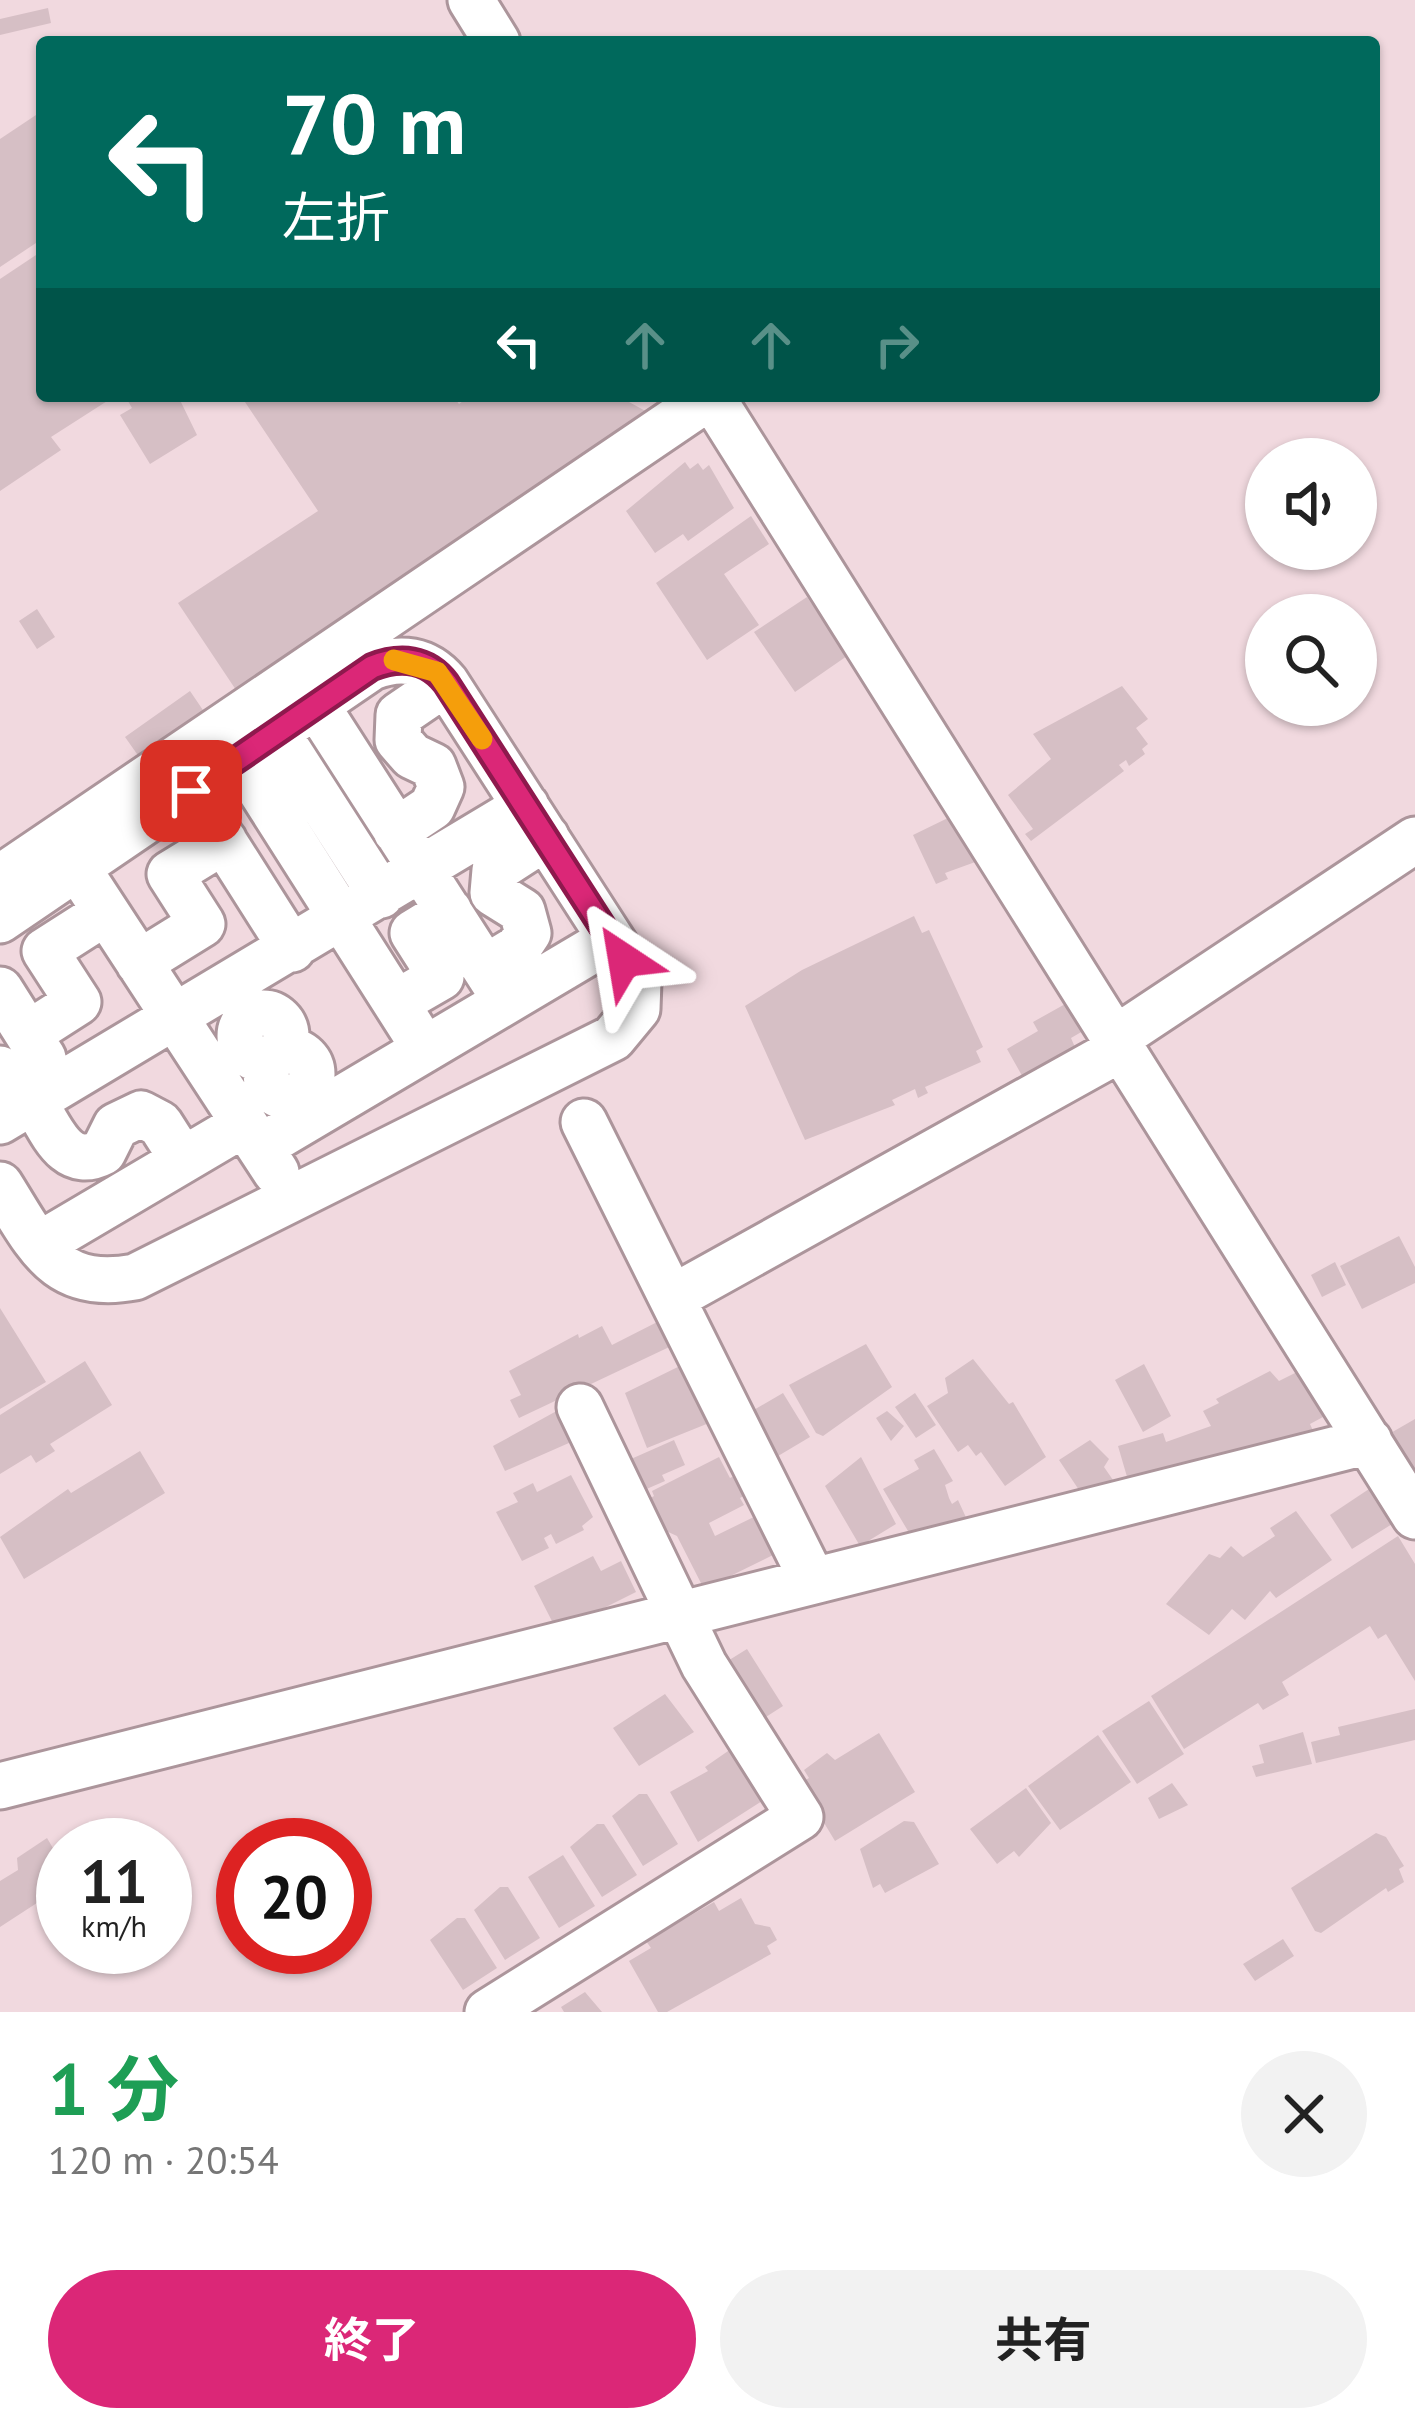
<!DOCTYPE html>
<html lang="ja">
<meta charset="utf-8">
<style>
:root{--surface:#fff;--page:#f2f2f2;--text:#222;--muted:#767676;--accent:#db2777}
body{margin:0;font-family:"PT Sans","Noto Sans JP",sans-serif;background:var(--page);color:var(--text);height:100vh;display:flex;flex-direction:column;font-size:45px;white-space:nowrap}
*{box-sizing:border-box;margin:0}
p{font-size:39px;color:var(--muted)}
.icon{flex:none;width:66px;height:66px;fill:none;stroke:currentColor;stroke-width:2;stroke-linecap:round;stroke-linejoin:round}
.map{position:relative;height:2012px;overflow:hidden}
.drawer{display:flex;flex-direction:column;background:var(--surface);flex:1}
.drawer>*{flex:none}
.hud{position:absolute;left:36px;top:36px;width:1344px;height:366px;border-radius:12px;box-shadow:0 3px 9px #0004;background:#00695c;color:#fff;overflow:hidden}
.fabs{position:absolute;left:1245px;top:438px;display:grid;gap:24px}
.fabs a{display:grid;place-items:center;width:132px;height:132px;border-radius:50%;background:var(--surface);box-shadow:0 3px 9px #0004;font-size:60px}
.speed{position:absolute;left:36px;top:1818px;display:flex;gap:24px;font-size:60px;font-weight:700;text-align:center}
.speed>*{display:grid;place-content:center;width:156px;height:156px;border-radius:50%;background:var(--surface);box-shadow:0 3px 9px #0004;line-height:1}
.speed small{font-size:30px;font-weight:400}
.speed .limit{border:18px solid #d22;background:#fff;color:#111}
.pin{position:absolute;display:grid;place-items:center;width:102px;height:102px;color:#fff;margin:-51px;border-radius:24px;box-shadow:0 6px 18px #0006}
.me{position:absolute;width:132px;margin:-66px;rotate:327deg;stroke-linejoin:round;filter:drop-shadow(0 0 9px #0008)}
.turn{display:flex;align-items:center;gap:42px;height:252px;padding:0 48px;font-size:54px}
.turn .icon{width:156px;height:156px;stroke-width:2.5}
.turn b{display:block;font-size:84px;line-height:102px}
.lanes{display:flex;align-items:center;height:114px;padding:0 48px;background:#0003;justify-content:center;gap:60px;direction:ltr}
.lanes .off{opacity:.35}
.round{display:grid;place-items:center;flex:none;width:126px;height:126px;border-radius:63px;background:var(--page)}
.summary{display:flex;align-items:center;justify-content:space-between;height:204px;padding:0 48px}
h1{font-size:72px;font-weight:700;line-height:90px;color:#1e9e55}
.primary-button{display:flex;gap:24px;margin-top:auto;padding:24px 48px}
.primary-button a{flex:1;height:138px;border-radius:72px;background:var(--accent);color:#fff;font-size:48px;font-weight:700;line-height:138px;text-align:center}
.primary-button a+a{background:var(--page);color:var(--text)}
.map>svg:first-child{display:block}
.building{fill:#d6bfc5}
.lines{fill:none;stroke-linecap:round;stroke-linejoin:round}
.minor-casing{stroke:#ac959b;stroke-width:51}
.minor{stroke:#fff;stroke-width:45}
.route-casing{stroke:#8e194d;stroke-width:30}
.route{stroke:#db2777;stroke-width:21}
.slow{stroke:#f59e0b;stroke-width:21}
</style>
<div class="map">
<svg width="1415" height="2012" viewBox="0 0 1415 2012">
<rect width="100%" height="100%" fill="#f1d9df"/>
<path class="building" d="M48 8 51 23 0 35V19Z
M42 111V239L0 267V139Z
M42 251V396H115L51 437 61 450 0 491V279Z
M125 396H178L197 435 150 464 120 415 132 408Z
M241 396H453L459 404 470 396H618L651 414 238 693 178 603 318 511Z
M685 462 690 469 698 463 703 470 709 465 734 508 688 541 683 534 655 553 626 511Z
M751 516 769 544 724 574 759 625 707 660 656 583Z
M807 597 847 656 795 692 754 632Z
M37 609 55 637 37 649 19 621Z
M1122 686 1148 719 1136 728 1148 744 1142 749 1145 754 1129 766 1126 760 1119 765 1124 771 1031 841 1025 834 1033 829 1008 795 1051 759 1033 734Z
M190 691 207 716 142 761 125 737Z
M952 816 978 861 945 873 948 879 936 884 913 835Z
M914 916 922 933 929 930 983 1047 976 1051 981 1062 925 1087 928 1093 918 1098 915 1089 892 1100 895 1105 805 1140 745 1006 802 970Z
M1067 1003 1083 1031 1071 1038 1080 1059 1029 1088 1007 1049 1038 1031 1033 1022Z
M1399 1236 1415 1267V1283L1362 1309 1340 1266Z
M1335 1262 1346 1285 1322 1297 1311 1275Z
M0 1308 46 1382 0 1409Z
M669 1316 682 1341 519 1418 510 1400 521 1395 509 1371 578 1334 579 1338 602 1326 612 1345Z
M866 1344 892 1387 823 1436 816 1433 789 1385Z
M973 1359 1009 1404 1013 1402 1046 1457 1005 1486 981 1452 976 1456 968 1445 958 1452 927 1406 948 1393 945 1378Z
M85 1361 112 1405 50 1444 55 1451 36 1463 31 1455 0 1474V1415Z
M690 1361 714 1421 647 1448 625 1393Z
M1144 1364 1171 1416 1143 1432 1115 1380Z
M1270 1371 1279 1381 1299 1371 1323 1417 1310 1424 1315 1435 1130 1487 1118 1446 1163 1433 1166 1442 1211 1426 1203 1411 1219 1403 1216 1399Z
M783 1393 810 1437 773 1459 747 1414Z
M915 1393 936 1425 916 1438 895 1407Z
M562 1408 578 1439 505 1471 493 1446Z
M887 1411 904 1426 891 1441 876 1418Z
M1415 1419V1479L1389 1434Z
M674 1440 685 1465 662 1475 665 1481 635 1494 622 1463Z
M1090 1440 1109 1459 1104 1467 1113 1480 1085 1499 1059 1460Z
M934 1449 953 1481 945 1485 949 1498 952 1504 958 1500 969 1524 930 1534 925 1528 911 1536 883 1489 919 1469 914 1460Z
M140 1451 165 1493 24 1579 0 1537 68 1489 71 1493Z
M719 1457 730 1478 744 1471 754 1490 740 1498 744 1505 709 1523 715 1536 762 1513 781 1551 704 1589 677 1536 664 1530 649 1499 654 1496 652 1491Z
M861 1457 896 1524 860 1546 825 1486Z
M571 1475 593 1517 582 1526 584 1530 556 1544 551 1534 544 1538 549 1548 522 1561 496 1512 518 1502 513 1493 533 1483 537 1492Z
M1375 1485 1397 1521 1352 1549 1330 1515Z
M1296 1511 1332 1560 1276 1598 1270 1591 1245 1620 1232 1609 1209 1635 1166 1604 1209 1554 1220 1558 1231 1546 1243 1557 1275 1536 1270 1528Z
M1398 1536 1415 1564V1681L1386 1634 1378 1639 1370 1626 1282 1682 1289 1695 1263 1710 1258 1703 1184 1749 1151 1696Z
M593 1556 601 1571 621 1561 636 1592 574 1623 555 1627 534 1586Z
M747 1649 783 1706 755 1724 718 1667Z
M665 1694 694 1732 639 1766 613 1728Z
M1149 1701 1184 1754 1137 1784 1102 1731Z
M1415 1709V1740L1316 1763 1311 1742 1340 1735 1338 1727Z
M1303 1732 1312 1764 1256 1777 1252 1766 1264 1763 1259 1745Z
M879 1733 915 1792 835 1841 800 1783 809 1778 804 1770 827 1753 835 1760Z
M1098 1735 1131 1782 1060 1830 1028 1786Z
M731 1749 765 1799 698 1842 670 1792 708 1771 705 1767Z
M1172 1783 1188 1805 1159 1819 1148 1798Z
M1026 1788 1051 1823 1019 1857 1014 1851 997 1864 970 1829Z
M639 1794H647L678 1844 643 1866 612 1816Z
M904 1821 914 1822 939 1864 885 1893 880 1884 873 1888 860 1849Z
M597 1824H604L637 1875 602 1897 570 1847Z
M1376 1833 1386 1837 1404 1866 1399 1869 1404 1882 1388 1892 1386 1888 1321 1933 1315 1931 1291 1888Z
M47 1838 63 1865V1886L0 1927V1881L18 1870 17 1858Z
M563 1855 595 1906 559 1928 528 1877Z
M500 1887H508L540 1938 505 1960 474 1910Z
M741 1898 755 1924 770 1927 777 1940 767 1946 771 1954 667 2012H658L629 1961 651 1948 646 1941 714 1902 719 1911Z
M457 1918H465L497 1968 463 1990 430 1940Z
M1283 1939 1294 1956 1255 1981 1243 1964Z
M585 1992 602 2012H564L561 2007Z"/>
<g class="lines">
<g class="minor-casing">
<path id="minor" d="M471 0 497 42
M711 396 1415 1516
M316 705 506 1001
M277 733 381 895
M240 758 425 1049
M207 815 292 949
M396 831 432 807 441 787 433 766 412 756 398 740 399 715 446 683
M78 869 276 1172
M0 878 711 396
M0 920 372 667C400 656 426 659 446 683L638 981 637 1009 613 1038 135 1277C55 1292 38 1245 0 1185
M139 963 202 924 170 874 224 841
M485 968 518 948 528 933 522 911 493 893 495 870 546 837
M0 990 43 1058
M396 1003 441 977 413 933 449 911
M240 1036a23 23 0 1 1 46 0a23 23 0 1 1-46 0Z
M28 1034 78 1002 45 951 106 912
M1115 1039 1415 840
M266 1074a23 23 0 1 1 46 0a23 23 0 1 1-46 0Z
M0 1069 24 1107
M34 1102C51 1128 65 1172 103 1152L116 1126 141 1114 160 1124 183 1160
M0 1121 526 806
M584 1122 813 1581
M260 1147 611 939
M39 1245 244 1124
M672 1298 1122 1048
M0 1786 1369 1441
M488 2012 800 1817 704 1665 580 1407"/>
</g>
<use href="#minor" class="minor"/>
</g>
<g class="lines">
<g class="route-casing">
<path id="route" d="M191 791 372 667C400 656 427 658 446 683L624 960"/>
</g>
<use href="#route" class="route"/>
<path class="slow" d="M394 660 437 672 482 739"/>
</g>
</svg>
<div class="fabs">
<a><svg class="icon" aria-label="sound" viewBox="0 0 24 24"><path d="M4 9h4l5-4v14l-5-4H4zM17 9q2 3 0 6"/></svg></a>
<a><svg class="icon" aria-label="search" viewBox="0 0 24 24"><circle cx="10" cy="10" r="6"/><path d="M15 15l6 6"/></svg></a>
</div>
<div class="speed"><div>11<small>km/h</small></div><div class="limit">20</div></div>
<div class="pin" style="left:191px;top:791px;background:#d93025"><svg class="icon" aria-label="arrive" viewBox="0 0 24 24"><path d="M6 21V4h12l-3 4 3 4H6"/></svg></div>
<svg class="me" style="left:624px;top:960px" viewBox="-20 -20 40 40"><path d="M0-17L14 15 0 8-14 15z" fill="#db2777" stroke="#fff" stroke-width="4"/></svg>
<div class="hud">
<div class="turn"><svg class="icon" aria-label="left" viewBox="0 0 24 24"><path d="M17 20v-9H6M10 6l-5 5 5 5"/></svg><div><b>70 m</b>左折</div></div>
<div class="lanes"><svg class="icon" aria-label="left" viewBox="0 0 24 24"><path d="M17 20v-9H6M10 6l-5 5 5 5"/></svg><svg class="icon off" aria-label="ahead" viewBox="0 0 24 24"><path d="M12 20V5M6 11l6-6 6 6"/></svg><svg class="icon off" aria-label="ahead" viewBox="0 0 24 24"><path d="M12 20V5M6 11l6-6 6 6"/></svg><svg class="icon off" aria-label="right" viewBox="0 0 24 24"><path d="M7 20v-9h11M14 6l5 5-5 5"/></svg></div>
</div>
</div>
<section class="drawer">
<div class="summary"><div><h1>1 分</h1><p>120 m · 20:54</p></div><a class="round"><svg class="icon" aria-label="close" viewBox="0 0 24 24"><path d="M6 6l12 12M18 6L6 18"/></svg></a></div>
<div class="primary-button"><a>終了</a><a>共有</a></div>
</section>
